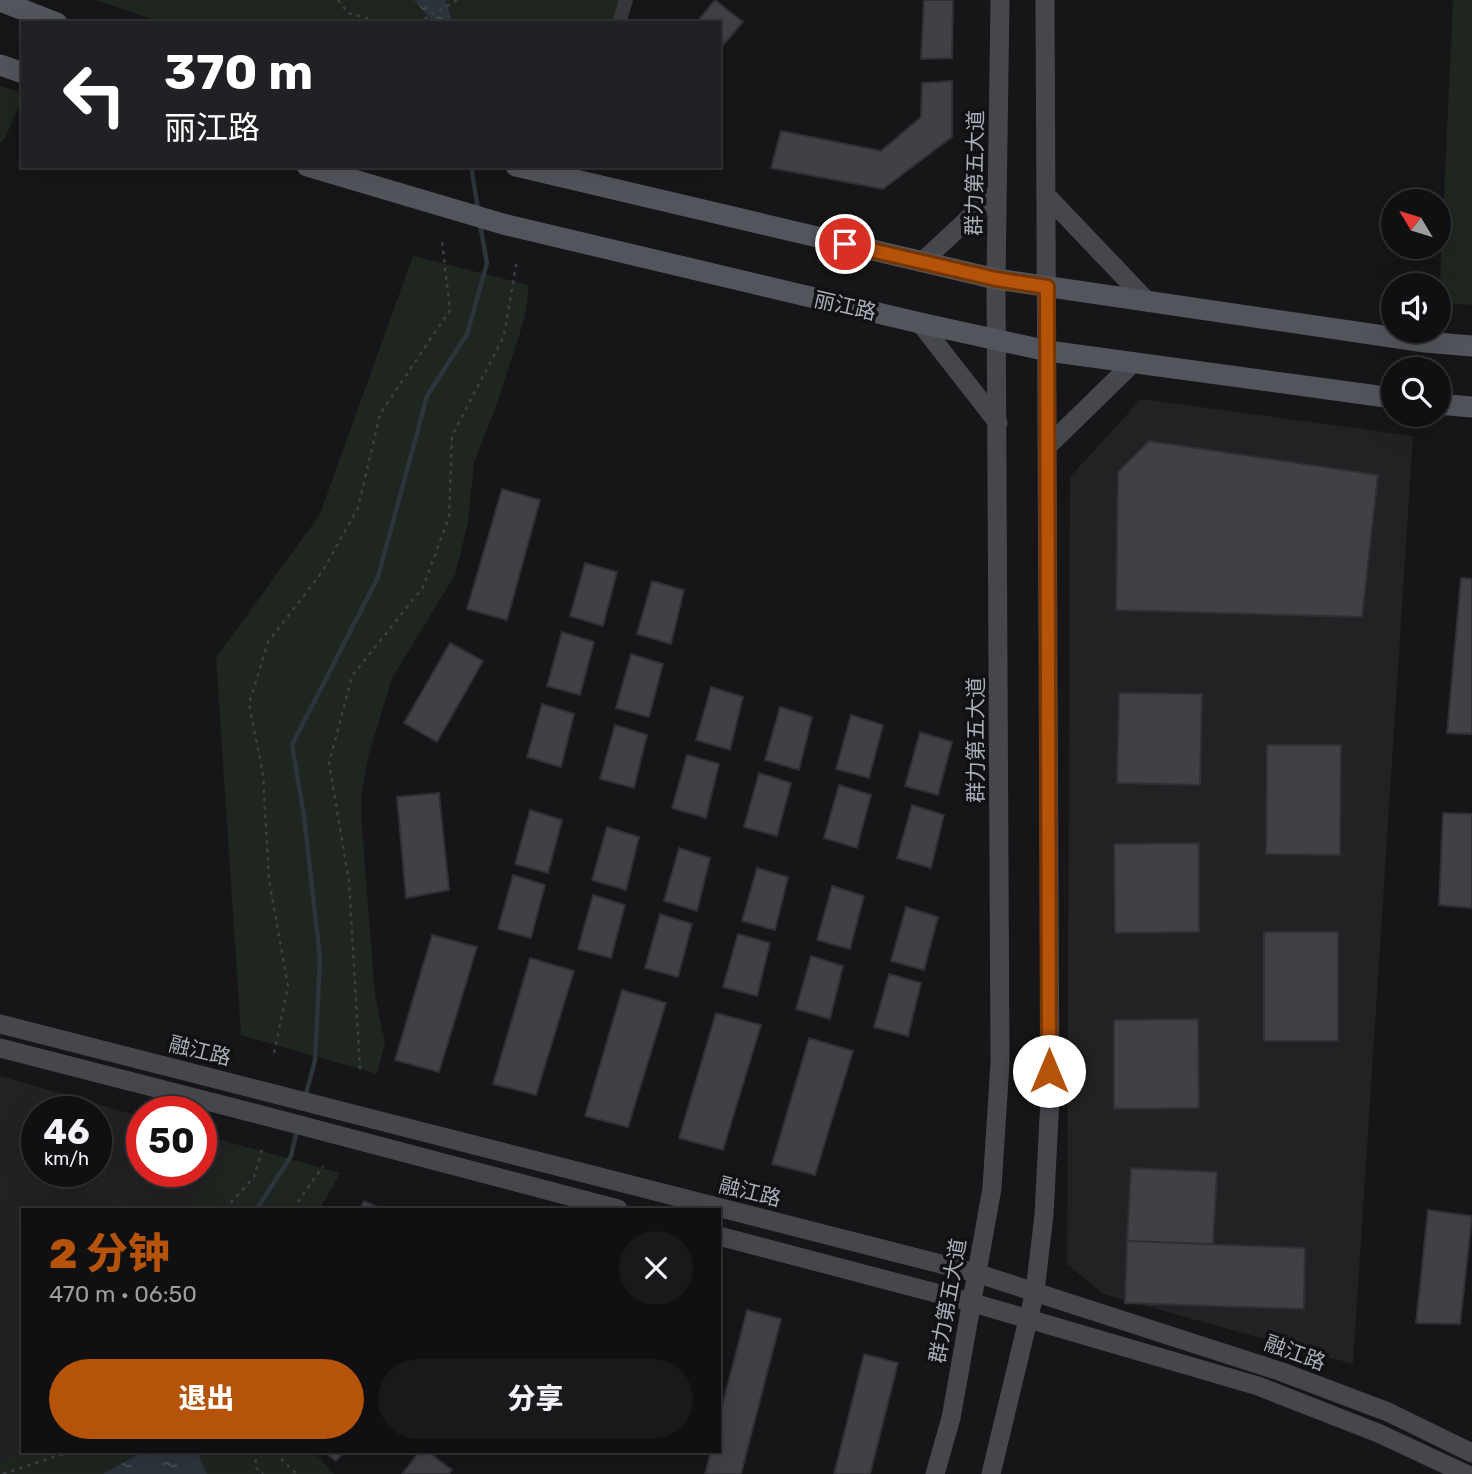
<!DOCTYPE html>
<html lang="zh">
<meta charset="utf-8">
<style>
:root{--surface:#101012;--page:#19191b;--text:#f1f3f6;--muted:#9c9d9f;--line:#303032;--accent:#b45309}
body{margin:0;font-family:Rubik,"Noto Sans SC",sans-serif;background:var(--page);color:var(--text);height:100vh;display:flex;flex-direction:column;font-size:26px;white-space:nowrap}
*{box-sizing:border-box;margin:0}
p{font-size:23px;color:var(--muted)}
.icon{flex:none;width:38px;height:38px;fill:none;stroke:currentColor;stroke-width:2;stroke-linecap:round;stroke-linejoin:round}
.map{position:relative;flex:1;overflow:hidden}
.sheet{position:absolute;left:21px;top:1208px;width:700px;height:245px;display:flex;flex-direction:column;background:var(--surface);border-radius:0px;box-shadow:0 7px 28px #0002,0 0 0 2px var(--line)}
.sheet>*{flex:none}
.hud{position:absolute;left:21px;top:21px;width:700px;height:147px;border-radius:0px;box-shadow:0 7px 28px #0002,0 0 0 2px var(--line);background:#202124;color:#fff;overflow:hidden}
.needle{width:46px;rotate:308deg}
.tools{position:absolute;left:1381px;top:189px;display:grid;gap:14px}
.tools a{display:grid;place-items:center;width:70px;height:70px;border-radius:50%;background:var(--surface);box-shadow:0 7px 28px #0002,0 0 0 2px var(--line);font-size:35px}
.speed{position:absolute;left:21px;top:1096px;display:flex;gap:14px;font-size:35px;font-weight:700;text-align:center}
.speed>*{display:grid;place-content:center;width:91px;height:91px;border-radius:50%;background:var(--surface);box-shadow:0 7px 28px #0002,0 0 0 2px var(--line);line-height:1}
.speed small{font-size:18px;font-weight:400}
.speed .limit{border:10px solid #d22;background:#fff;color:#111}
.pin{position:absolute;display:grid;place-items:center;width:60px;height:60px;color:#fff;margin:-30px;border:4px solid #fff;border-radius:50%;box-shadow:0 2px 7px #0007}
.me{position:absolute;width:77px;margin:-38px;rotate:0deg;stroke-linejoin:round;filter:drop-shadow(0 0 5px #0008)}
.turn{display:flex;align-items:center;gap:24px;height:147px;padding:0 28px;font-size:32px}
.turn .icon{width:91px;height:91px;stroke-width:2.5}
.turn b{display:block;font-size:49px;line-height:60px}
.round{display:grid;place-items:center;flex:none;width:74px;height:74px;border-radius:37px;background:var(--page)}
.overview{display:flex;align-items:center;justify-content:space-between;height:119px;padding:0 28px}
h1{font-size:42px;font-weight:800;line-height:52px;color:var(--accent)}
.primary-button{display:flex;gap:14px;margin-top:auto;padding:14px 28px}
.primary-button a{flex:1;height:80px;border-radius:42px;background:var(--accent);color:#fff;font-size:28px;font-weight:800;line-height:80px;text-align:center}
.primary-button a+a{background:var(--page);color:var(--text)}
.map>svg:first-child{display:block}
.built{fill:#222225;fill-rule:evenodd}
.green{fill:#1e261f}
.water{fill:url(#water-ripples)}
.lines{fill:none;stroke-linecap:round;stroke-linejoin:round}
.stream{stroke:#2c353c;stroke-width:4.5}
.building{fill:#404145;stroke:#303034;stroke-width:2}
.path{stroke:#3d3f44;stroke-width:2.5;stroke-dasharray:3.5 5;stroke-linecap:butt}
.street{stroke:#37383d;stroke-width:14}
.secondary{stroke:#45474d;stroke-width:19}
.primary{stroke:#53555c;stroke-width:21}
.route-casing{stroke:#753606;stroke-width:18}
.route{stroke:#b45309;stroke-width:12}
.labels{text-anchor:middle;stroke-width:7;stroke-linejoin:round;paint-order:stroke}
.street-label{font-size:21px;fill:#a8adb8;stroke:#111113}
</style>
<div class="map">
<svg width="1472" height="1474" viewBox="0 0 1472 1474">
<defs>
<pattern id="water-ripples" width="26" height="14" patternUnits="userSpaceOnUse" patternTransform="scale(1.75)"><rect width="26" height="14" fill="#2c353c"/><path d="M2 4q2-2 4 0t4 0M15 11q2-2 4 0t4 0" fill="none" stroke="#485056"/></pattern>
</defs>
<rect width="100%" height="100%" fill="#161618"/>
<path class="built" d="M1141 399 1413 436 1353 1364 1103 1294 1067 1264 1070 477Z
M0 1076 142 1117V1171H201V1134L232 1143 187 1209H23V1451H25L0 1462ZM37 1111H96V1171H37Z"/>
<path class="green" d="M96 0H627L623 23H163Z
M1453 0H1472V305L1439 303Z
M0 86 23 93V98L5 138 0 143Z
M413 256 529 285 525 317 495 409 474 462 468 523 455 575 392 678 369 754 361 795 362 828 375 996 385 1043 377 1074 241 1035 216 658 320 514Z
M232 1143 340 1173 320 1209H187Z
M25 1451H313L334 1474H0V1462Z"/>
<path class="water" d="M414 0H445L453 23H434Z
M144 1451H200L199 1457 207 1474H103Z"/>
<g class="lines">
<path class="stream" d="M471 166 478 209
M305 1098 315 1060 320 958 304 816 292 745 378 577 427 396 467 334 487 263 480 224
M257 1209 291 1156 297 1130"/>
</g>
<path class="building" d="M715 0 743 22 719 50V23H696Z
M924 0H953L952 58 921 59Z
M952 81V137L883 189 771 168 781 131 881 151 921 117 922 83Z
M1149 441 1378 475 1362 617 1116 610 1118 472Z
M502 489 540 500 507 620 467 609Z
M585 563 617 572 603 626 570 616Z
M1461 578 1472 579V734L1447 733Z
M652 581 684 590 671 644 637 634Z
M562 632 594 642 580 695 547 686Z
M450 643 483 661 437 742 404 723Z
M631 654 663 664 649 717 616 708Z
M711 687 743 697 730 750 696 740Z
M1119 693 1202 694 1200 785 1117 783Z
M542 704 574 714 561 767 527 757Z
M780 707 812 717 799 770 765 760Z
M851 715 883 725 869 778 836 769Z
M615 725 647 735 634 788 600 779Z
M920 732 952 742 938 795 905 786Z
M1267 745H1341L1340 855 1266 854Z
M687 755 719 764 706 818 672 808Z
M759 773 791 783 777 836 744 827Z
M839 785 871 795 857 848 824 838Z
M439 793 449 890 406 898 397 797Z
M912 805 944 815 931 868 897 858Z
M530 810 562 820 548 873 515 864Z
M1443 813 1472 814V908L1439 905Z
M607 827 639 837 626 890 592 880Z
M1199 843V932L1115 933 1114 844Z
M679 848 710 858 697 911 664 901Z
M757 868 788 877 775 930 742 921Z
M513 875 545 885 531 938 498 929Z
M832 886 864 896 850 949 817 940Z
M593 895 625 905 611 958 578 949Z
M906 907 938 917 924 970 891 961Z
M660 914 692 924 678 977 645 968Z
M1264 932H1338V1041H1264Z
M738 934 770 943 757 996 723 987Z
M432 935 477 947 439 1072 395 1060Z
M811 956 843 966 830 1019 796 1009Z
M530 958 574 971 536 1095 493 1084Z
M889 974 921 983 908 1036 874 1027Z
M622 990 666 1003 628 1127 585 1116Z
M716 1013 761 1025 723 1150 679 1138Z
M1198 1019 1199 1108 1114 1109V1020Z
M809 1038 853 1051 815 1175 772 1164Z
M1131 1168 1217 1172 1213 1244 1127 1241Z
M364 1201 381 1209H360Z
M1428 1210 1472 1216 1460 1324 1416 1323Z
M1127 1241 1305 1248 1304 1309 1125 1303Z
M747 1310 781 1319 741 1474H705L711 1451H719V1418Z
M864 1354 898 1363 870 1474H834Z
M323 1451H345L336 1461Z
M420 1451H427L452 1470 449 1474H402Z"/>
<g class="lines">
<path class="path" d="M338 0 348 13 385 23
M417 23 457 0
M274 1053 288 986 269 880 263 774 249 704 268 642 322 572 358 508 380 414 450 310 442 241
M360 1069 349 882 329 763 352 676 423 587 449 517 452 436 504 336 517 259
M225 1209 254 1177 262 1149
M293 1209 323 1166
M257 1451 255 1467 263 1474
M277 1451 283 1461 297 1474
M3 1474 56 1456 85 1451"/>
<path class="street" d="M619 23 626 0"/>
<path class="secondary" d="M1046 195 1148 302
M922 262 997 192
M920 323 998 423
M1048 446 1133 363
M0 1024 976 1273 1282 1372 1388 1412 1472 1453
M0 1048 269 1117 618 1209
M719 1236 970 1302 1258 1386 1378 1433 1466 1474
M935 1474 951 1418 992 1188 1000 1063 996 279 1000 0
M991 1474 1035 1291 1044 1215 1050 1098 1045 0"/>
<path class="primary" d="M0 1 57 23
M0 65 23 73
M307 166 503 224 920 323 1048 351 1393 398
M516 166 996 279 1425 342 1472 346
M1438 404 1472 407"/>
</g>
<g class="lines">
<g class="route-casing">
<path id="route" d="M845 244 996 279 1047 287 1049 1071"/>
</g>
<use href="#route" class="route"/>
</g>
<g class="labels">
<g class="street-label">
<text transform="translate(975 173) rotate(-89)" y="7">群力第五大道</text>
<text transform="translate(845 306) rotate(13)" y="7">丽江路</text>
<text transform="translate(976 740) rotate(-90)" y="7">群力第五大道</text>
<text transform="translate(200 1051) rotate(14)" y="7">融江路</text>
<text transform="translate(750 1192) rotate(14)" y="7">融江路</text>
<text transform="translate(948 1301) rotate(-80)" y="7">群力第五大道</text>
<text transform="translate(1295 1353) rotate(20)" y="7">融江路</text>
</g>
</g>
</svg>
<div class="tools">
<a><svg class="needle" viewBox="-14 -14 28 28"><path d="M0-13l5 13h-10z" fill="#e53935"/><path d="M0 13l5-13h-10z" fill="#9c9d9f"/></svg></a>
<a><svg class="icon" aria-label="sound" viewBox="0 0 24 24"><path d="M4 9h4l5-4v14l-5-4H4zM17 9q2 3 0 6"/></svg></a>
<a><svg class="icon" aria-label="search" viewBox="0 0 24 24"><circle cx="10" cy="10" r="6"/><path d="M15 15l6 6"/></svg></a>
</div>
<div class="speed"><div>46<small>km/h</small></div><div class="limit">50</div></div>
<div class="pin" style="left:845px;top:244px;background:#d93025"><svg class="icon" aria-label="arrive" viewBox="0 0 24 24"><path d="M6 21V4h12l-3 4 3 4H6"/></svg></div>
<svg class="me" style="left:1049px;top:1071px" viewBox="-20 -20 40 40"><circle r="19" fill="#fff"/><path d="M0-13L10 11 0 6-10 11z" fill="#b45309"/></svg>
<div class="hud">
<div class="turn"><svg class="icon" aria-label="left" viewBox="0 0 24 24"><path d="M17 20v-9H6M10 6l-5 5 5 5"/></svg><div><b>370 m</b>丽江路</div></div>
</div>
<section class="sheet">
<div class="overview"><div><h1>2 分钟</h1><p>470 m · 06:50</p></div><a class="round"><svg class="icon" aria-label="close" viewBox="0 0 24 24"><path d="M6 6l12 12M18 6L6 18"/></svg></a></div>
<div class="primary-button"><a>退出</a><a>分享</a></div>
</section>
</div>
